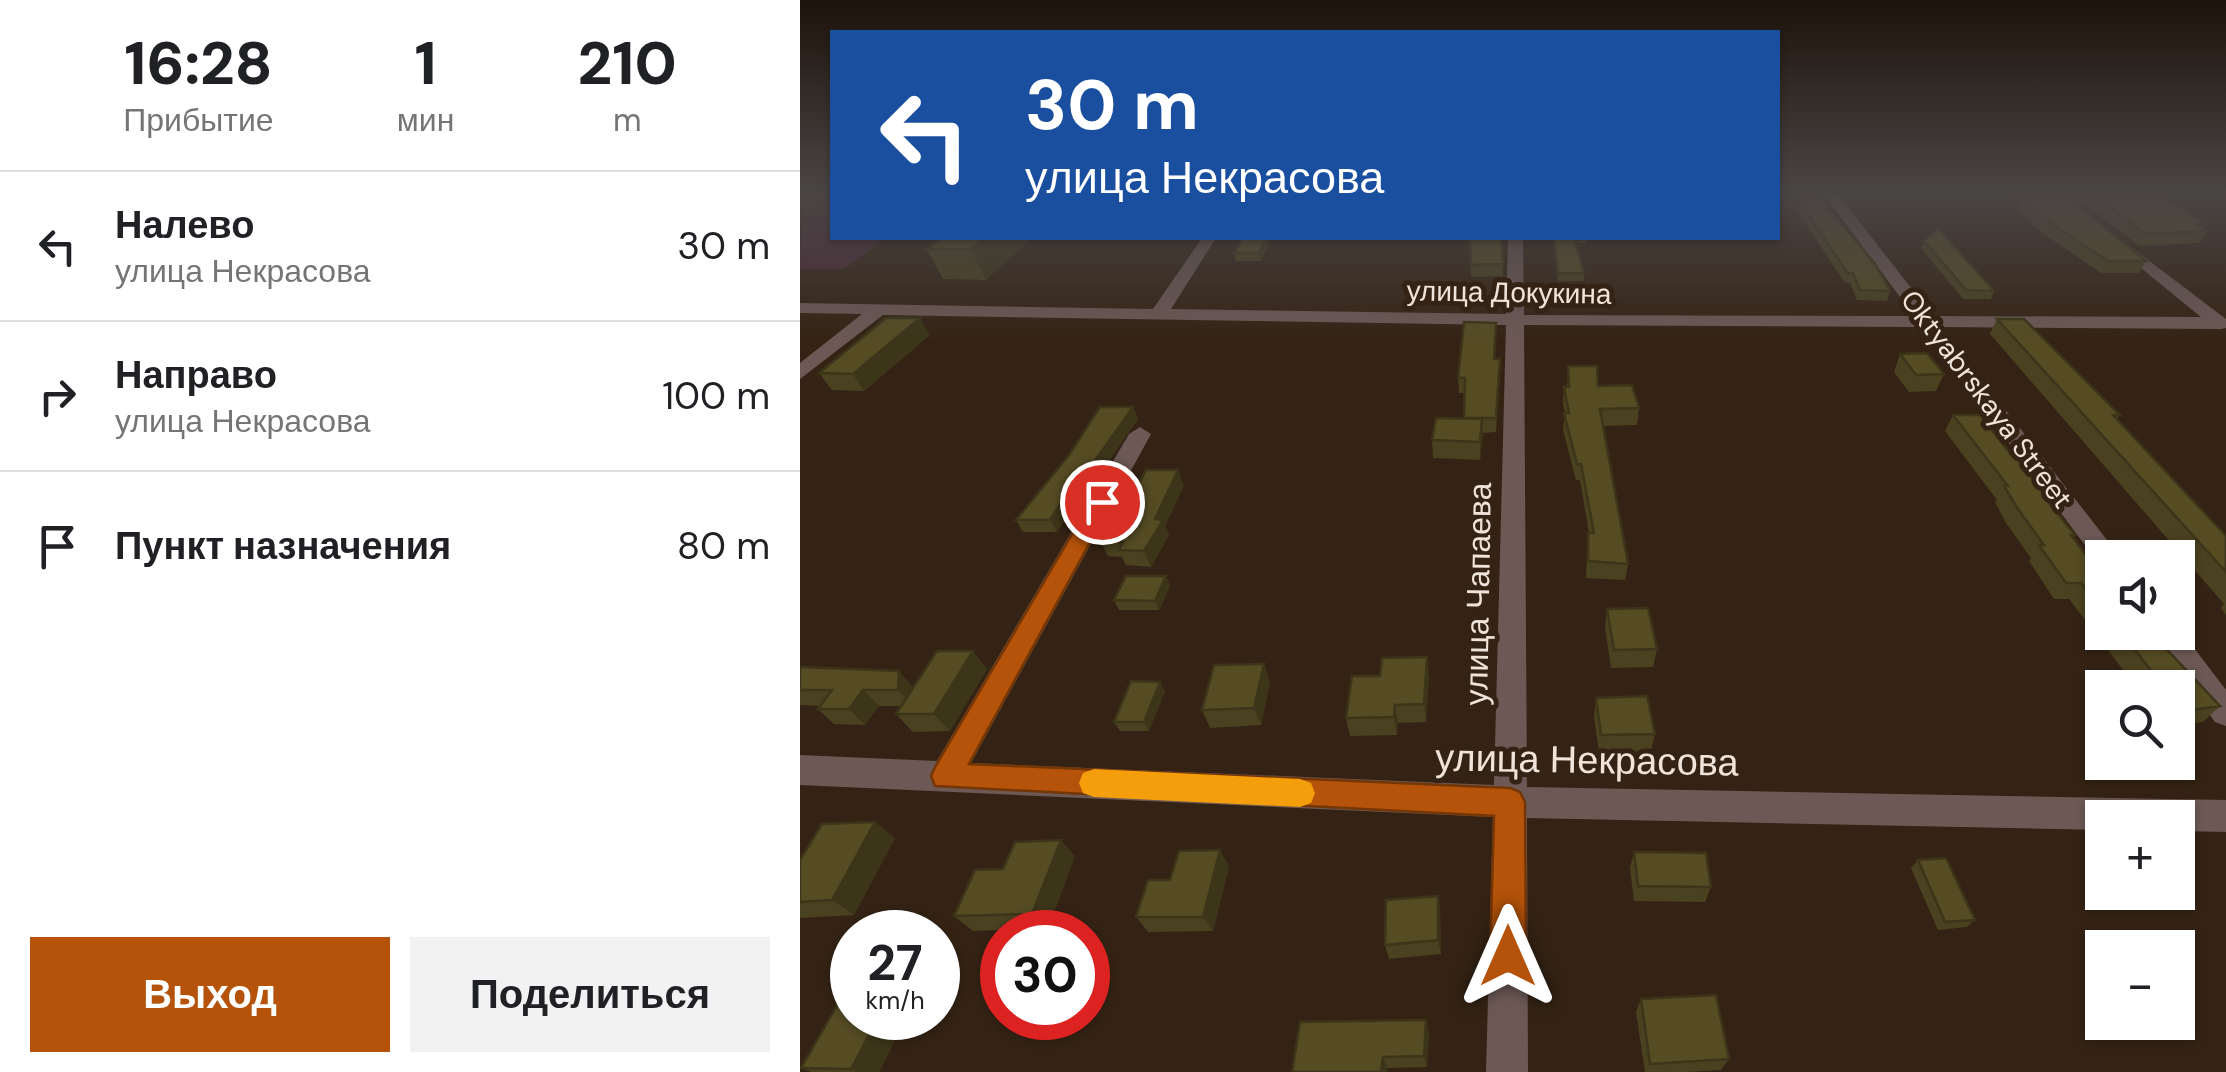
<!DOCTYPE html>
<html lang="ru">
<meta charset="utf-8">
<style>
:root{--surface:#fff;--page:#f2f2f2;--text:#202124;--muted:#757577;--line:#e0e0e0;--accent:#b45309}
body{margin:0;font-family:"DM Sans",sans-serif;background:var(--page);color:var(--text);height:100vh;display:flex;flex-direction:column;font-size:38px;white-space:nowrap}
*{box-sizing:border-box;margin:0}
p{font-size:32px;color:var(--muted)}
.icon{flex:none;width:55px;height:55px;fill:none;stroke:currentColor;stroke-width:2;stroke-linecap:round;stroke-linejoin:round}
.map{position:relative;flex:1;overflow:hidden}
.side{display:flex;flex-direction:column;background:var(--surface);width:800px}
.side>*{flex:none}
.top-card{position:absolute;left:30px;top:30px;width:950px;height:210px;border-radius:0px;box-shadow:0 2px 8px #0004;background:#1a4fa0;color:#fff;overflow:hidden}
.fabs{position:absolute;left:1285px;top:540px;display:grid;gap:20px}
.fabs a{display:grid;place-items:center;width:110px;height:110px;border-radius:0px;background:var(--surface);box-shadow:0 2px 8px #0004;font-size:50px}
.speed{position:absolute;left:30px;top:910px;display:flex;gap:20px;font-size:50px;font-weight:700;text-align:center}
.speed>*{display:grid;place-content:center;width:130px;height:130px;border-radius:50%;background:var(--surface);box-shadow:0 2px 8px #0004;line-height:1}
.speed small{font-size:25px;font-weight:400}
.speed .limit{border:15px solid #d22;background:#fff;color:#111}
.pin{position:absolute;display:grid;place-items:center;width:85px;height:85px;color:#fff;margin:-42px;border:5px solid #fff;border-radius:50%;box-shadow:0 2px 10px #0007}
.me{position:absolute;width:110px;margin:-55px;rotate:0deg;stroke-linejoin:round;filter:drop-shadow(0 0 8px #0008)}
.turn{display:flex;align-items:center;gap:35px;height:210px;padding:0 30px;font-size:45px}
.turn .icon{width:130px;height:130px;stroke-width:2.5}
.turn b{display:block;font-size:70px;line-height:85px}
.eta{display:flex;justify-content:space-evenly;align-items:center;height:170px;text-align:center}
.eta b{font-size:60px;font-weight:800;line-height:70px}
.cta{display:flex;gap:20px;margin-top:auto;padding:20px 30px}
.cta a{flex:1;height:115px;border-radius:0px;background:var(--accent);color:#fff;font-size:40px;font-weight:800;line-height:115px;text-align:center}
.cta a+a{background:var(--page);color:var(--text)}
ul{padding:0;list-style:none}
li{display:flex;align-items:center;gap:30px;height:150px;padding:0 30px;border-top:2px solid var(--line)}
li div{flex:1}
li b{display:block;font-size:38px}
li em{font-style:normal}
main{display:flex;flex:1;min-height:0}
.map>svg:first-child{display:block}
.green{fill:#492935}
.lines{fill:none;stroke-linecap:round;stroke-linejoin:round}
.minor{fill:#6c5955;fill-rule:evenodd}
.wall{fill:#49411f}
.shaded-wall{fill:#3c3519}
.building{fill:#554c24;stroke:#3c3519;stroke-width:2.5}
.route{fill:#b45309;stroke:#753606;stroke-width:2.5}
.slow{fill:#f59e0b}
.labels{text-anchor:middle;stroke-width:10;stroke-linejoin:round;paint-order:stroke}
.far-street-label{font-size:28px;fill:#efe3da;stroke:#342314}
.street-label{font-size:32px;fill:#efe3da;stroke:#342314}
.near-street-label{font-size:38px;fill:#efe3da;stroke:#342314}
</style>
<main>
<section class="side">
<div class="eta">
<div><b>16:28</b><p>Прибытие</p></div>
<div><b>1</b><p>мин</p></div>
<div><b>210</b><p>m</p></div>
</div>
<ul>
<li><svg class="icon" aria-label="left" viewBox="0 0 24 24"><path d="M17 20v-9H6M10 6l-5 5 5 5"/></svg><div><b>Налево</b><p>улица Некрасова</p></div><em>30 m</em></li>
<li><svg class="icon" aria-label="right" viewBox="0 0 24 24"><path d="M7 20v-9h11M14 6l5 5-5 5"/></svg><div><b>Направо</b><p>улица Некрасова</p></div><em>100 m</em></li>
<li><svg class="icon" aria-label="arrive" viewBox="0 0 24 24"><path d="M6 21V4h12l-3 4 3 4H6"/></svg><div><b>Пункт назначения</b></div><em>80 m</em></li>
</ul>
<div class="cta"><a>Выход</a><a>Поделиться</a></div>
</section>
<div class="map">
<svg width="1426" height="1072" viewBox="0 0 1426 1072">
<rect width="100%" height="100%" fill="#342314"/>
<path class="green" d="M2 193H32V238H86L44 269H0Z"/>
<g class="lines">
<path class="minor" d="M1023 193H1037L1133 316 1401 317 1314 246V240L1319 238 1426 319V328L1421 329 1141 327 1321 558H1302V566L1299 564 1122 327 724 325 727 787 1426 800V832L1378 831V818H1302V830L727 818 728 1072H686L693 817 0 785V755L137 761 329 434 340 427 351 434 171 763 694 785 706 325 83 315 0 379V363L62 314 0 313V303L353 309 402 238H416L371 309 706 314 708 238H723L724 315 1114 316Z
M1378 627 1426 690V726L1415 722 1351 632H1378Z"/>
</g>
<path class="wall" d="M1211 193H1262L1346 261 1339 273H1301L1241 232 1217 209 1221 202Z
M1271 193H1358L1406 224 1403 229 1407 231 1400 243 1339 246Z
M999 202 1090 291 1087 301 1057 300 1050 283H1045L997 211Z
M142 238H232L186 280 143 279 127 249Z
M443 238H471L461 261H436L434 253Z
M670 238H701L703 276 671 277Z
M753 238H787L786 243H776L784 273V281H758Z
M1124 241 1194 291 1191 299H1163L1121 248Z
M1197 319 1320 415 1317 419 1426 536V615L1421 608 1424 604 1190 334Z
M130 335 64 391 32 390 19 373Z
M1100 354 1144 374 1136 391 1109 392 1094 372Z
M695 359H700V373L696 432 683 433 680 460 633 458 632 440 664 419 665 393H659L658 378Z
M768 366 798 386 839 408 837 425 803 426 828 564 825 580 786 578 787 550 789 533 780 480H776L763 430 765 413 763 404 764 387H767Z
M333 407 338 419 295 481 290 480 257 532H223L216 520Z
M1153 415 1213 457 1257 502 1253 508 1275 535 1273 538 1302 577V632H1360L1366 639 1362 644 1420 706 1403 722 1378 725V688H1337L1269 599H1254L1229 561 1231 558 1206 523 1195 502 1197 500 1145 431Z
M384 485 365 526 369 535 351 567 326 565 322 557 308 556 300 541 322 517Z
M366 576 370 586 359 610H319L314 600Z
M807 609 857 649 853 667 811 668 805 627Z
M464 664 470 682 461 725 410 728 402 710Z
M0 667 99 671 113 688 187 669 150 731 113 732 96 714 102 706H79L65 725 34 724 18 709 20 706 0 705Z
M629 675 626 722 598 723 597 735 550 736 546 718Z
M360 682 365 691 349 731H320L314 722Z
M796 698 855 734 851 751 799 753 794 716Z
M95 838 54 915 0 918V860Z
M834 852 911 887 905 902 834 901 830 868Z
M275 856 248 928 173 931 154 916 203 869Z
M1118 860 1175 920 1167 927 1138 930 1111 868Z
M429 866 413 931 348 932 336 917Z
M640 910 641 954 589 959 585 945Z
M841 999 929 1059 921 1070 887 1072H845L836 1012Z
M52 1018H106L79 1072H11L1 1068Z
M629 1032 627 1067 587 1068V1072H492Z"/>
<path class="shaded-wall" d="M185 238H232L186 280 171 249Z
M466 238H471L461 261 459 253Z
M120 318 130 335 64 391 53 374Z
M700 359V373L696 432V418Z
M333 407 338 419 295 481 289 469Z
M682 419 683 437 680 460V442Z
M284 468 290 480 257 532 250 520Z
M378 470 384 485 365 526 369 535 351 567 344 551 355 519Z
M366 576 370 586 359 610 355 601Z
M173 651 187 669 150 731 134 714Z
M627 657 629 675 626 722 624 704Z
M464 664 470 682 461 725 454 708Z
M99 671 113 687V706L98 690Z
M360 682 365 691 349 731 344 722Z
M63 690 79 706 65 725 49 709Z
M595 705 598 723 597 735 594 717Z
M75 822 95 838 54 915 32 900Z
M261 840 275 856 248 928 232 914Z
M420 850 429 866 413 931 403 917Z
M638 896 640 910 641 954 638 940Z
M78 1018H106L79 1072H58L51 1069Z
M626 1020 629 1032 627 1067 624 1056Z
M583 1057 587 1068V1072H581Z"/>
<path class="building" d="M1011 193H1016L1075 264 1090 291 1060 290 1053 273H1048L999 202Z
M1228 193H1262L1346 261H1308L1247 220 1222 198H1230Z
M1291 193H1358L1406 224H1396L1407 231 1346 234Z
M1138 228 1194 291 1166 290 1124 241Z
M142 238H185L171 249H127Z
M443 238H466L459 253H434Z
M670 238H701L703 264 671 265Z
M754 238H774L784 273H758Z
M86 318H120L53 374 19 373Z
M1197 319H1224L1320 415H1313L1426 536V572Z
M664 322 696 323 694 359H700L696 418H664L665 378H658Z
M1127 353 1144 374 1116 375 1100 354Z
M768 366H797L798 386 832 385 839 408 800 409 828 564 788 561V533H794L781 464H777L764 413H769L764 387H769Z
M300 407H333L289 469 284 468 250 520H216L269 455Z
M1153 415H1180L1213 457H1223L1257 502H1248L1275 535H1271L1302 577V610L1281 583H1266L1239 545H1244L1216 506 1204 486H1208Z
M636 418 682 419 680 442 632 440Z
M346 470H378L355 519 363 520 344 551 319 550 323 542 300 541 316 517H322Z
M326 576H366L355 601 314 600Z
M848 608 857 649 814 650 807 609Z
M1321 632H1360L1366 639 1358 640 1420 706 1384 711 1378 703V688H1365Z
M137 651H173L134 714H96Z
M627 657 624 704 595 705 594 717 546 718 552 676H580L582 658Z
M464 664 454 708 402 710 414 665Z
M0 667 99 671 98 690H63L49 709H18L32 690H0Z
M331 681 360 682 344 722H314Z
M847 696 855 734 801 735 796 698Z
M75 822 32 900 0 902V860L22 824Z
M261 840 232 914 154 916 175 870 203 869 215 842Z
M420 850 403 917H336L348 880H370L379 851Z
M834 852 906 853 911 887 838 886Z
M1146 858 1175 920 1145 922 1118 860Z
M638 896V940L585 945 586 900Z
M916 995 929 1059 850 1064 841 999Z
M39 1002 52 1003V1018H78L51 1069 1 1068Z
M626 1020 624 1056 583 1057 581 1072H492L500 1022Z"/>
<linearGradient id="sky" x2="0" y2="1"><stop stop-color="#1d130b"/><stop offset="0.56" stop-color="#4a4545"/><stop offset="1" stop-color="#4a4545" stop-opacity="0"/></linearGradient>
<rect width="1426" height="343" fill="url(#sky)"/>
<path class="route" d="M302 495 312 502 169 764 710 788 720 792 725 802 726 956 720 969 708 974 696 969 690 956 694 816 135 786 131 776 135 767 291 502Z"/>
<path class="slow" d="M294 769 500 779 511 783 515 793 511 803 500 807 294 797 283 793 279 783 283 773Z"/>
<g class="labels">
<g class="far-street-label">
<text transform="translate(709 292) rotate(1)" y="10">улица Докукина</text>
<text transform="translate(1187 399) rotate(53)" y="10">Oktyabrskaya Street</text>
</g>
<g class="street-label">
<text transform="translate(678 594) rotate(-89)" y="11">улица Чапаева</text>
</g>
<g class="near-street-label">
<text transform="translate(787 760) rotate(1)" y="13">улица Некрасова</text>
</g>
</g>
</svg>
<div class="fabs">
<a><svg class="icon" aria-label="sound" viewBox="0 0 24 24"><path d="M4 9h4l5-4v14l-5-4H4zM17 9q2 3 0 6"/></svg></a>
<a><svg class="icon" aria-label="search" viewBox="0 0 24 24"><circle cx="10" cy="10" r="6"/><path d="M15 15l6 6"/></svg></a>
<a>+</a>
<a>−</a>
</div>
<div class="speed"><div>27<small>km/h</small></div><div class="limit">30</div></div>
<div class="pin" style="left:302px;top:502px;background:#d93025"><svg class="icon" aria-label="arrive" viewBox="0 0 24 24"><path d="M6 21V4h12l-3 4 3 4H6"/></svg></div>
<svg class="me" style="left:708px;top:956px" viewBox="-20 -20 40 40"><path d="M0-17L14 15 0 8-14 15z" fill="#b45309" stroke="#fff" stroke-width="4"/></svg>
<div class="top-card">
<div class="turn"><svg class="icon" aria-label="left" viewBox="0 0 24 24"><path d="M17 20v-9H6M10 6l-5 5 5 5"/></svg><div><b>30 m</b>улица Некрасова</div></div>
</div>
</div>
</main>
